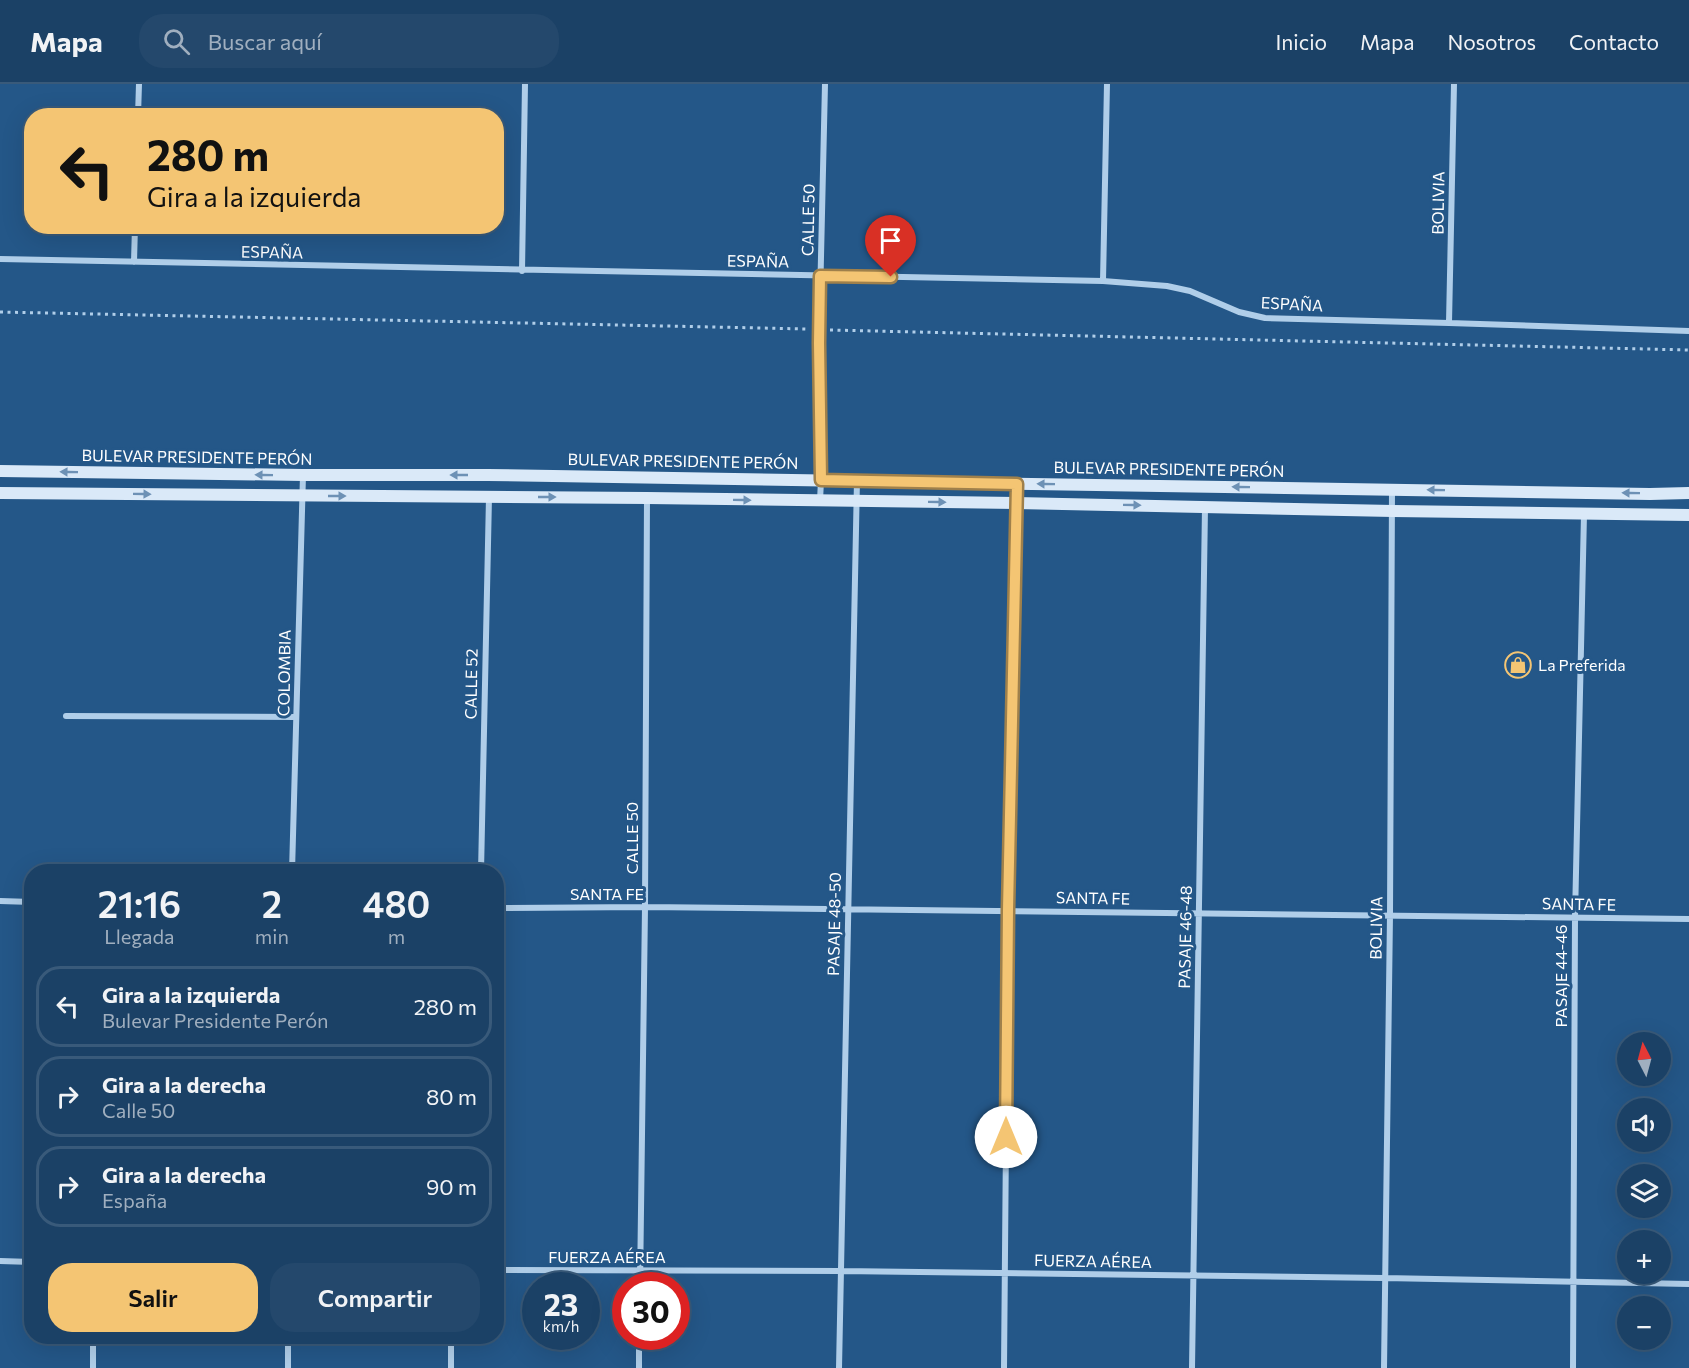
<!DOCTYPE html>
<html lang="es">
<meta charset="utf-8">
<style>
:root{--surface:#1b4166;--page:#24486c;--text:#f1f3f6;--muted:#a0afbf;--line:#395a7a;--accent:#f4c573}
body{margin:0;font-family:Commissioner,sans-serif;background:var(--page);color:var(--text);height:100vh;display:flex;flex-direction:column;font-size:22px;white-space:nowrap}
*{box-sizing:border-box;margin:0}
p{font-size:20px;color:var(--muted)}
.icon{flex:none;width:33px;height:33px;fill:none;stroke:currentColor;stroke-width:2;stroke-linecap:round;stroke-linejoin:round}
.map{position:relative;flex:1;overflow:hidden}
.side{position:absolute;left:24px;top:780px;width:480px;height:480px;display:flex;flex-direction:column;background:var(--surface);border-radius:24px;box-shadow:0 6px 24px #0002,0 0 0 2px var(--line)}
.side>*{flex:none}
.top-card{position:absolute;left:24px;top:24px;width:480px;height:126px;border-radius:24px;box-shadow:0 6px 24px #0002,0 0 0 2px var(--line);background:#f4c573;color:#111;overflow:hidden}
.needle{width:39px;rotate:354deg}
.tools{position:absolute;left:1617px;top:948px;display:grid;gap:12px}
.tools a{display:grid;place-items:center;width:54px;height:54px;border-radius:50%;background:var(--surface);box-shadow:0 6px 24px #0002,0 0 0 2px var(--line);font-size:30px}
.speed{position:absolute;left:522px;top:1188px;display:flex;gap:12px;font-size:30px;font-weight:700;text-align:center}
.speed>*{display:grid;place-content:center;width:78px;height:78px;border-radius:50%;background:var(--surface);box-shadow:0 6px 24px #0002,0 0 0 2px var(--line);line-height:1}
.speed small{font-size:15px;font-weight:400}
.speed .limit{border:9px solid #d22;background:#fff;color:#111}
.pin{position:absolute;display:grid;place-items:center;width:51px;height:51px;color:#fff;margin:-62px -26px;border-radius:50% 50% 50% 0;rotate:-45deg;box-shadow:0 0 6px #0007}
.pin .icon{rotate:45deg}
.me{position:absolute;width:66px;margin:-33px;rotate:0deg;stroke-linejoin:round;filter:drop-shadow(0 0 4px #0008)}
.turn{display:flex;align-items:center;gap:21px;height:126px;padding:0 24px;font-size:27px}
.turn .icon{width:78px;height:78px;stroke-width:2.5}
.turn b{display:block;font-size:42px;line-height:51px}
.eta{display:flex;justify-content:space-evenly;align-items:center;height:102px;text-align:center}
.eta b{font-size:36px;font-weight:600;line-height:42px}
.button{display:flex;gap:12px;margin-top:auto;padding:12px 24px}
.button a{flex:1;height:69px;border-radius:24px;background:var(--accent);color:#111;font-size:24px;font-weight:600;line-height:69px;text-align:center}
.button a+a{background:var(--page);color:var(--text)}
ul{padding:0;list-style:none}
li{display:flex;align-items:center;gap:18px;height:81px;margin:0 12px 9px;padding:0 12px;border:3px solid var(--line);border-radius:24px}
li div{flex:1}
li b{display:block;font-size:22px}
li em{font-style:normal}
header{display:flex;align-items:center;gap:36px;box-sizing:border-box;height:84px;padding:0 30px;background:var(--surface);border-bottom:2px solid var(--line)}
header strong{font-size:28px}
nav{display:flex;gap:33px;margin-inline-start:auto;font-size:21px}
.search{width:420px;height:54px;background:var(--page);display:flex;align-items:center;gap:15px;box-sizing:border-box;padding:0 21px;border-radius:24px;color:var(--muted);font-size:22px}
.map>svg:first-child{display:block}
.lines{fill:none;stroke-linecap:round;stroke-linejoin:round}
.path{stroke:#b0cee9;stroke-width:3;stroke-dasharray:3 4.5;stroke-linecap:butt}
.street{stroke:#b0cee9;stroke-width:6}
.secondary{stroke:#dae9f8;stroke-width:12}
.oneway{fill:#6d91b5}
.route-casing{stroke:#9f804b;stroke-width:15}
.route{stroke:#f4c573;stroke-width:10}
.labels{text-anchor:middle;stroke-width:6;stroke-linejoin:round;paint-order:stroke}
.street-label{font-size:16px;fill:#fff;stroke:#245788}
.poi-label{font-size:16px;fill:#fff;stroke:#245788;text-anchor:start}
</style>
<header>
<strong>Mapa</strong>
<div class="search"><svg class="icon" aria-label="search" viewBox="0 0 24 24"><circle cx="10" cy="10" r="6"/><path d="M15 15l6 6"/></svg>Buscar aquí</div>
<nav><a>Inicio</a><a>Mapa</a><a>Nosotros</a><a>Contacto</a></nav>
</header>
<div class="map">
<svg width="1689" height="1284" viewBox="0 0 1689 1284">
<rect width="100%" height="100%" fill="#245788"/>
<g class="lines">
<path class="path" d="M0 228 808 245
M830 246 1689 266"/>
<path class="street" d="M138 32 139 0
M0 175 1103 197 1167 202 1190 207 1239 228 1265 234 1449 239 1689 247
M134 178 135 142
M522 187 525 0
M1103 197 1107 0
M1449 239 1454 0
M820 417 821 396 819 259 825 0
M66 632 296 633
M292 788 303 391
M481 788 489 413
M0 817 32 818
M496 824 645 823 1689 835
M0 1177 32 1178
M496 1186 841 1187 1384 1194 1689 1200
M640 1202 645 823 647 414
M93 1284V1252
M288 1284V1252
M451 1284V1252
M639 1284V1252
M839 1284 857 396
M1004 1284 1008 826 1017 400
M1192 1284 1205 423
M1384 1284 1390 831 1392 406
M1573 1284 1575 833 1584 430"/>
<path class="secondary" d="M0 387 303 391H488L1650 410 1689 409
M0 409 647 414 1016 419 1393 427 1689 431"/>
</g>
<defs><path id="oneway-solid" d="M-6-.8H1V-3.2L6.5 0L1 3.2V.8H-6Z" transform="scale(1.5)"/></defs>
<g class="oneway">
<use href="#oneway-solid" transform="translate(69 388) rotate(-179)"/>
<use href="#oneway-solid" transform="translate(264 391) rotate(-179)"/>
<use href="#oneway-solid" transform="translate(459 391) rotate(180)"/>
<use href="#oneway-solid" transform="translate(1046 400) rotate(-179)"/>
<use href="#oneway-solid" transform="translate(1241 403) rotate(-179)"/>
<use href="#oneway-solid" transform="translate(1436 406) rotate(-179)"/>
<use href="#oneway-solid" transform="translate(1631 409) rotate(-179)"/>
<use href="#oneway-solid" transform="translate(142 410) rotate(1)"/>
<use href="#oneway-solid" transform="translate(337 412)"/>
<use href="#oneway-solid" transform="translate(547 413)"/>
<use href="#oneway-solid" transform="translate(742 416) rotate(1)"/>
<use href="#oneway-solid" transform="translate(937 418) rotate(1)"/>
<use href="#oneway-solid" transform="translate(1132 421) rotate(1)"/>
</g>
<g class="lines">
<g class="route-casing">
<path id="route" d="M891 193 820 192 819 259 821 396 1017 400 1008 826 1006 1053"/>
</g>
<use href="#route" class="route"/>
</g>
<defs>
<g id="shop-ring" transform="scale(1.35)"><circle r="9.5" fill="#245788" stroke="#f4c573" stroke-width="1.5"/><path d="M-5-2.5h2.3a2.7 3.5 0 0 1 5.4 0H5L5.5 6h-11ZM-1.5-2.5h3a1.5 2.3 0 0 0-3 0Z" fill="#f4c573"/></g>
</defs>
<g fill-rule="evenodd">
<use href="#shop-ring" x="1518" y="581"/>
</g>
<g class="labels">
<g class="street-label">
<text transform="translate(1438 119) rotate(-89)" y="6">BOLIVIA</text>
<text transform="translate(808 136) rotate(-89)" y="6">CALLE 50</text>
<text transform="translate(272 168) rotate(1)" y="6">ESPAÑA</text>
<text transform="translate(758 177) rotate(1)" y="6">ESPAÑA</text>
<text transform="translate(1292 220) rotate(3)" y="6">ESPAÑA</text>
<text transform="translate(197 373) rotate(1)" y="6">BULEVAR PRESIDENTE PERÓN</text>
<text transform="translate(683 377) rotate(1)" y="6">BULEVAR PRESIDENTE PERÓN</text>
<text transform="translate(1169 385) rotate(1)" y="6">BULEVAR PRESIDENTE PERÓN</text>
<text transform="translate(284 589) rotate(-89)" y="6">COLOMBIA</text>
<text transform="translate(471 600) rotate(-89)" y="6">CALLE 52</text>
<text transform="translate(632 754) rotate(-90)" y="6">CALLE 50</text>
<text x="607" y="816">SANTA FE</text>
<text transform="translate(1093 814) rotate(1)" y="6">SANTA FE</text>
<text transform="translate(1579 820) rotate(1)" y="6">SANTA FE</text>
<text transform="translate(834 840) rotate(-89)" y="6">PASAJE 48-50</text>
<text transform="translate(1376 844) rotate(-89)" y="6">BOLIVIA</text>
<text transform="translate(1185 853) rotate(-89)" y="6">PASAJE 46-48</text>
<text transform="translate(1561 892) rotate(-90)" y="6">PASAJE 44-46</text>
<text x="607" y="1179">FUERZA AÉREA</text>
<text transform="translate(1093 1177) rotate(1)" y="6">FUERZA AÉREA</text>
</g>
<g class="poi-label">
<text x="1538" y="587">La Preferida</text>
</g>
</g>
</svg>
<div class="tools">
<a><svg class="needle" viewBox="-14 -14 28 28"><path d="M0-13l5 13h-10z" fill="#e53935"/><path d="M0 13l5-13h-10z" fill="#a0afbf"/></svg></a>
<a><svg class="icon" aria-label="sound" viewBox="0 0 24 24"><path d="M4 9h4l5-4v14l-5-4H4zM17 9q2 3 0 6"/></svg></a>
<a><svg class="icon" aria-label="layers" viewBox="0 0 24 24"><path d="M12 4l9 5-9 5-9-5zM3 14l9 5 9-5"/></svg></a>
<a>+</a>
<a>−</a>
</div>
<div class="speed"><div>23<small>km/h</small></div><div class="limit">30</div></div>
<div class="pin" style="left:891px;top:193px;background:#d93025"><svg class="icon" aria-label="arrive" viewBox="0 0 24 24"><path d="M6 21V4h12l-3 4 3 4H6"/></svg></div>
<svg class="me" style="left:1006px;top:1053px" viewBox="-20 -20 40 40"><circle r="19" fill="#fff"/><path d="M0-13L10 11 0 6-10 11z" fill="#f4c573"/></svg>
<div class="top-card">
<div class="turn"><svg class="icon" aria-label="left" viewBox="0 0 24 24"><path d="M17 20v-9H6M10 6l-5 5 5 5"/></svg><div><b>280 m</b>Gira a la izquierda</div></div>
</div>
<section class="side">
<div class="eta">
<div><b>21:16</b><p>Llegada</p></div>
<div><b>2</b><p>min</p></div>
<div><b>480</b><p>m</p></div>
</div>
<ul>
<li><svg class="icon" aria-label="left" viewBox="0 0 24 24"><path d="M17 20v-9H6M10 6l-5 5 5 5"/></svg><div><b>Gira a la izquierda</b><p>Bulevar Presidente Perón</p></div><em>280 m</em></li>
<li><svg class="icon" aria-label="right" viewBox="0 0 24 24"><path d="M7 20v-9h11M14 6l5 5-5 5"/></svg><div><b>Gira a la derecha</b><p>Calle 50</p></div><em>80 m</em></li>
<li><svg class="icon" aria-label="right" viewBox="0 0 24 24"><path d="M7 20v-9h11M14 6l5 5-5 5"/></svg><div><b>Gira a la derecha</b><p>España</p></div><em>90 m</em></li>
</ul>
<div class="button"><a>Salir</a><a>Compartir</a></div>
</section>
</div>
